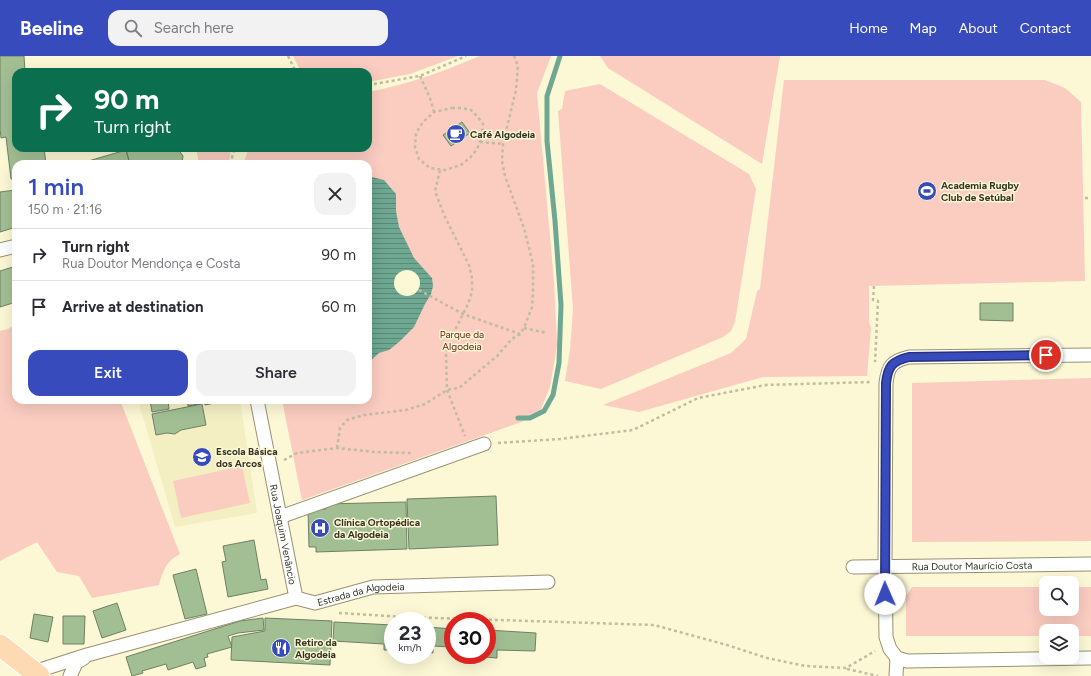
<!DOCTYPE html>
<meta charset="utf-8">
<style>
:root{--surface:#fff;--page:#f2f2f3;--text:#2b2b33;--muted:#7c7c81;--line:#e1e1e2;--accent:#374bbd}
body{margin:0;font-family:Figtree,sans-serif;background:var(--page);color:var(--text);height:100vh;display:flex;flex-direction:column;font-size:15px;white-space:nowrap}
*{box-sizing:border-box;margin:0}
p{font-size:13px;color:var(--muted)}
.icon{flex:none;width:22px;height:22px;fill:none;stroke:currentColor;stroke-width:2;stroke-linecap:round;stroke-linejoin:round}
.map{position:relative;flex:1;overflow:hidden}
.panel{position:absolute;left:12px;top:104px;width:360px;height:244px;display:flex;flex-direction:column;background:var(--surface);border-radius:12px;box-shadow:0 4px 16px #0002}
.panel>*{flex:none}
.banner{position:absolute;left:12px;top:12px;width:360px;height:84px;border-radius:12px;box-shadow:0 4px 16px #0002;background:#0b6e4f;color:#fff;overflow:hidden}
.buttons{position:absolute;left:1039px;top:520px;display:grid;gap:8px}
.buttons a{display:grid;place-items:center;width:40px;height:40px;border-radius:8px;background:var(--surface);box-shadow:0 4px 16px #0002;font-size:20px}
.speed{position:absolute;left:384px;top:556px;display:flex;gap:8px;font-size:20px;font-weight:700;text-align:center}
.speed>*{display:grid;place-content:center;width:52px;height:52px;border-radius:50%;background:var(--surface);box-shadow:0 4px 16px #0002;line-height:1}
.speed small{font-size:10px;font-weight:400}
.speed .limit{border:6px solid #d22;background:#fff;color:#111}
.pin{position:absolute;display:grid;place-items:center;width:34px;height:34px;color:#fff;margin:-17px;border:2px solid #fff;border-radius:50%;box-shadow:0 1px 4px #0007}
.me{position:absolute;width:44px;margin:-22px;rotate:359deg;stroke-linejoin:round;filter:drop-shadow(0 0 3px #0008)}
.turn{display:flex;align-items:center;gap:14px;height:84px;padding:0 16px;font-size:18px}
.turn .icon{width:52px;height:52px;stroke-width:2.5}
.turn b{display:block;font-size:28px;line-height:34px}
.round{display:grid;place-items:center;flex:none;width:42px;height:42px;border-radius:12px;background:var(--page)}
.headline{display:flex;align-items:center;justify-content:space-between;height:68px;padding:0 16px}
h1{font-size:24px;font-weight:600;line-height:30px;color:var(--accent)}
.primary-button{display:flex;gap:8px;margin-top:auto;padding:8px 16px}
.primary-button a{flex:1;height:46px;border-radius:12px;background:var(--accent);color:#fff;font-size:16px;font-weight:600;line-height:46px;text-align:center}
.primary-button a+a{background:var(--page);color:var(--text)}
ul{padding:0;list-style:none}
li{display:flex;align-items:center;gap:12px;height:52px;padding:0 16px;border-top:1px solid var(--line)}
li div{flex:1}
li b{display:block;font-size:15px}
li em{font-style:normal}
header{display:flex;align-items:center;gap:24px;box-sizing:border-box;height:56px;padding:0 20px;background:var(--accent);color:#fff}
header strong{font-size:19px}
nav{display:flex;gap:22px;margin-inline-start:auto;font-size:14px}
.search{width:280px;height:36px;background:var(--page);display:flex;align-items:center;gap:10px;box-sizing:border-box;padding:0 14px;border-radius:12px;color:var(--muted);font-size:15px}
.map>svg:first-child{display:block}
.built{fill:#f4efc3}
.green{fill:#fbccc0}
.water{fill:url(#water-rules)}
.pier{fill:#fcf7d4}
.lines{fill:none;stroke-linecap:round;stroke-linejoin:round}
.stream{stroke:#6ea892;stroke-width:5}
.building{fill:#a2bf94;stroke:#6e8065}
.street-casing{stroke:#969271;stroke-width:15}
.primary-casing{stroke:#fff;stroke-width:23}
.path{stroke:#c0bc9f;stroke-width:2.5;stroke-dasharray:3 3;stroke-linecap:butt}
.street{stroke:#fff;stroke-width:13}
.primary{stroke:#fedab3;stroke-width:21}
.route-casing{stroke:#24317b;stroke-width:10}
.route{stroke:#374bbd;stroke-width:7}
.labels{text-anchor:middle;stroke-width:3;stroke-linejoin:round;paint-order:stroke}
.poi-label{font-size:10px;font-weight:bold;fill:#333224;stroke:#fcf7d4;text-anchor:start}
.park-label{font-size:10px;fill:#601f11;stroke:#fcf7d4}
.street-label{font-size:10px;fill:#333224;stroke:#fcf7d4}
</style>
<header>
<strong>Beeline</strong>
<div class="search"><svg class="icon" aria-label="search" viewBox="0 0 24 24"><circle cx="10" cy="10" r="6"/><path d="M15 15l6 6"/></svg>Search here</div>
<nav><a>Home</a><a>Map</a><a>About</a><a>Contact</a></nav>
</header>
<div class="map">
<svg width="1091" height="620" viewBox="0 0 1091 620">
<defs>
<pattern id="water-rules" width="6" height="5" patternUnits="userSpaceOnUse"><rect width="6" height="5" fill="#6ea892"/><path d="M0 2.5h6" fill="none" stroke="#5b8977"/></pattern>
</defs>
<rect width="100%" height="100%" fill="#fcf7d4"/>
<path class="built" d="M138 344H240L257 457 175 471Z"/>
<path class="green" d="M293 0H458L410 18 368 26V16H301Z
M480 0H551L537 37 554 225 557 289 550 331 538 360 302 444 282 344H368V108H243L249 92H368V36C407 29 444 15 480 0Z
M600 0H780L762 108 608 12Z
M784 24H1045L1065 32 1081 46 1085 225 869 230V266L871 272 867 320 763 321 639 356 603 349 731 297 746 283 757 235 760 233Z
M600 28 749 118 756 133 735 266 731 275 723 281 601 333 565 325 570 294 573 253 558 55 562 53 565 35Z
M196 92H231L229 108H199Z
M16 267V344H120L180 498C166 506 163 514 159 529L92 542 79 520 57 516 37 486 0 505V275L8 273Z
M1091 322V485L912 486V327Z
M242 410 250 447 181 462 173 425Z
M912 531H1046V553H1072V531H1091V580H1072V575H1046V580H906V540Z"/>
<path class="water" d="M368 120 384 124 396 138V155L399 171 414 202 432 222 433 230 431 238 425 248 414 271 399 286 389 294 379 297 368 307Z"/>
<path class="pier" d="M394 227a13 13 0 1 1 26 0a13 13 0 1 1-26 0Z"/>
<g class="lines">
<path class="stream" d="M518 362H530L544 355 553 339 559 307 561 249 555 165 547 85V40L560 0"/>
</g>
<path class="building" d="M0 0H24L25 16H16V92H44L46 108H16V123H11L6 81 1 82 0 73Z
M462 66 470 77 451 90 443 79Z
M133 92H177L183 100 182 108H130L126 94Z
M126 94 130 108H85V106Z
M16 134V171L0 176V136Z
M16 210V246L0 251V215Z
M980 247H1013V265L980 264Z
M150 344H168L169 353 152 356Z
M187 344H202L203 347 188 350Z
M204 344H229L205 349Z
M202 348 206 369 181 374 175 378 167 377 156 379 152 358Z
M496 440 498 489 409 493 407 443Z
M406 446 407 493 316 496V491H309L308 454 326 453V448Z
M254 484 261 524 266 523 268 533 228 541 222 506 226 505 223 490Z
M196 513 207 558 185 563 173 519Z
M117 547 126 574 102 582 93 555Z
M34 558 53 561 48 586 30 582Z
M63 560H85L84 588H63Z
M263 562 264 574 238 577 228 580 232 591 207 598 208 601 204 602 206 610 196 613 193 606 168 614 166 608 142 615 143 617 132 620 126 601 240 565Z
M265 562 332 565 330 609 231 604 232 581 265 575Z
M334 566 393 569V594H384V588L333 585Z
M427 571 453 573V598H450V591L433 590V597L427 596Z
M487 574 536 577 535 595 497 594V602L485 601V599H487Z"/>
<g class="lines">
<g class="street-casing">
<g id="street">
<path d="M0 194 16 190"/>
<path d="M1091 299 909 301C892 305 888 310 886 327L885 510 886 581 890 593 897 602 907 605 1091 602"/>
<path id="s1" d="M257 344 296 542"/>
<path d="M280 461 484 388"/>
<path id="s2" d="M853 511 1091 508"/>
<path id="s3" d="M34 616 87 599 296 542 315 547 373 531 548 526"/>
<path d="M70 620 76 607 84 602"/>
<path d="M896 620 897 602"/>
</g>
</g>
<g class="primary-casing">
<path id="primary" d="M0 589 39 620"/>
</g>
<path class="path" d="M288 0 296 16
M420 20 430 42 434 56
M368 29 420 20 466 0
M452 52H461L471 54 478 61 483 68 482 81 477 93 470 102 461 109 445 114 430 112 419 103 415 91 416 77 423 66 434 56Z
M480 86 503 88
M230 108 235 92
M440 114 435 135 444 159 469 209 472 222V236L468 248 450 284 446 297 447 334 465 380
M1085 142H1091
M874 230 873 244 878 245 875 306
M419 234 463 258 520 278
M524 272 547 277
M498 387 560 383 633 374 698 342 766 329 872 326
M337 392 340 372 347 364 364 359 406 354 425 348 447 334 459 332 497 300 512 283 520 278 524 272 532 251 533 235V208L524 172 505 120 502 105 503 88 516 34 518 10 514 0
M284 404 297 397 337 392 375 396 411 397
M339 557 405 561 654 569 727 589 767 602 805 610 846 612 875 595
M847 613 878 620"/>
<use href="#street" class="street"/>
<use href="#primary" class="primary"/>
</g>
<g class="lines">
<g class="route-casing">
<path id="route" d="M885 538 886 327C888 310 892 305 909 301L1046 299"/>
</g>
<use href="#route" class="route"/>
</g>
<defs>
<g id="cafe-disc" transform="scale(1)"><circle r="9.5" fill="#374bbd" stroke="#fcf7d4"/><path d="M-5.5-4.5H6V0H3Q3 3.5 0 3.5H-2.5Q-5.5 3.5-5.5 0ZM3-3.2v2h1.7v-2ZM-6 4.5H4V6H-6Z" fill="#fff"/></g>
<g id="stadium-disc" transform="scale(1)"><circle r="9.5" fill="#374bbd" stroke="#fcf7d4"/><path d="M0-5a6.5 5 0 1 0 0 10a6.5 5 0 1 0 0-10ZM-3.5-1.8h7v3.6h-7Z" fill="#fff"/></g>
<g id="school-disc" transform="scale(1)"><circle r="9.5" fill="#374bbd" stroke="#fcf7d4"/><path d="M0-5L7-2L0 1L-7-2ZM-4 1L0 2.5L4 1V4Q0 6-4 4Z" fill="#fff"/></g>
<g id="hospital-disc" transform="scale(1)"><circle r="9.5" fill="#374bbd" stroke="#fcf7d4"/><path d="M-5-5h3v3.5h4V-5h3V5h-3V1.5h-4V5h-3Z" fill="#fff"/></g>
<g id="restaurant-disc" transform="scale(1)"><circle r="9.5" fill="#374bbd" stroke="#fcf7d4"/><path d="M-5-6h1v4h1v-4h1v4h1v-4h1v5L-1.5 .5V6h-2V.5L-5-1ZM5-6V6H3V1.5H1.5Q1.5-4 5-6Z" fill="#fff"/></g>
</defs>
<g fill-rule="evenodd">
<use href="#cafe-disc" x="456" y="78"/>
<use href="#stadium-disc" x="927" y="135"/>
<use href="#school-disc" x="202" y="401"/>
<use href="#hospital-disc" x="320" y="472"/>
<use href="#restaurant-disc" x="281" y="592"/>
</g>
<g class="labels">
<g class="poi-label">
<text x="470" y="82">Café Algodeia</text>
<text x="941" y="133">Academia Rugby<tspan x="941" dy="12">Club de Setúbal</tspan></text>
<text x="216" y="399">Escola Básica<tspan x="216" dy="12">dos Arcos</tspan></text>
<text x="334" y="470">Clínica Ortopédica<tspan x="334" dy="12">da Algodeia</tspan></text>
<text x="295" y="590">Retiro da<tspan x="295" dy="12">Algodeia</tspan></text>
</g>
<g class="park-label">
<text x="462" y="282">Parque da<tspan x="462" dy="12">Algodeia</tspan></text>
</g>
<g class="street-label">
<text dy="4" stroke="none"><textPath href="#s1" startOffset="137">Rua Joaquim Venâncio</textPath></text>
<text dy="4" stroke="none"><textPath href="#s2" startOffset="119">Rua Doutor Maurício Costa</textPath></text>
<text dy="4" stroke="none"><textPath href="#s3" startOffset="339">Estrada da Algodeia</textPath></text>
</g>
</g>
</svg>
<div class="buttons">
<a><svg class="icon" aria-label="search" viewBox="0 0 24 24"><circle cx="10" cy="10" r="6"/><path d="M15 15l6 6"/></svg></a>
<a><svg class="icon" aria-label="layers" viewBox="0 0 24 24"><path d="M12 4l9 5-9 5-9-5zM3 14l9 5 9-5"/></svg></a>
</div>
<div class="speed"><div>23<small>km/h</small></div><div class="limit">30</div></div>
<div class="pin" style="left:1046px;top:299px;background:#d93025"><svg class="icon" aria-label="arrive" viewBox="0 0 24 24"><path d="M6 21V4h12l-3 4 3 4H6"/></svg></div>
<svg class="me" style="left:885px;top:538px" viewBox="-20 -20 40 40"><circle r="19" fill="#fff"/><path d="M0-13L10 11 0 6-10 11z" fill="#374bbd"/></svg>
<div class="banner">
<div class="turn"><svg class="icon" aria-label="right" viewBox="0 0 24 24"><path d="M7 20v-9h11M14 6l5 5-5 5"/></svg><div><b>90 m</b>Turn right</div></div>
</div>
<section class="panel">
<div class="headline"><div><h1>1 min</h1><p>150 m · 21:16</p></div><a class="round"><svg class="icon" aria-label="close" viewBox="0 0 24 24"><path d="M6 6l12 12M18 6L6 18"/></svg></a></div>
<ul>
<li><svg class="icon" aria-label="right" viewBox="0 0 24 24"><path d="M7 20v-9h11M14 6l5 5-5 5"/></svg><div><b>Turn right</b><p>Rua Doutor Mendonça e Costa</p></div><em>90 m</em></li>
<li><svg class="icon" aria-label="arrive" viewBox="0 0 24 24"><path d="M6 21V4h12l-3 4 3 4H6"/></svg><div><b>Arrive at destination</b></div><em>60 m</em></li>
</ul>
<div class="primary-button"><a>Exit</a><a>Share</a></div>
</section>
</div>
